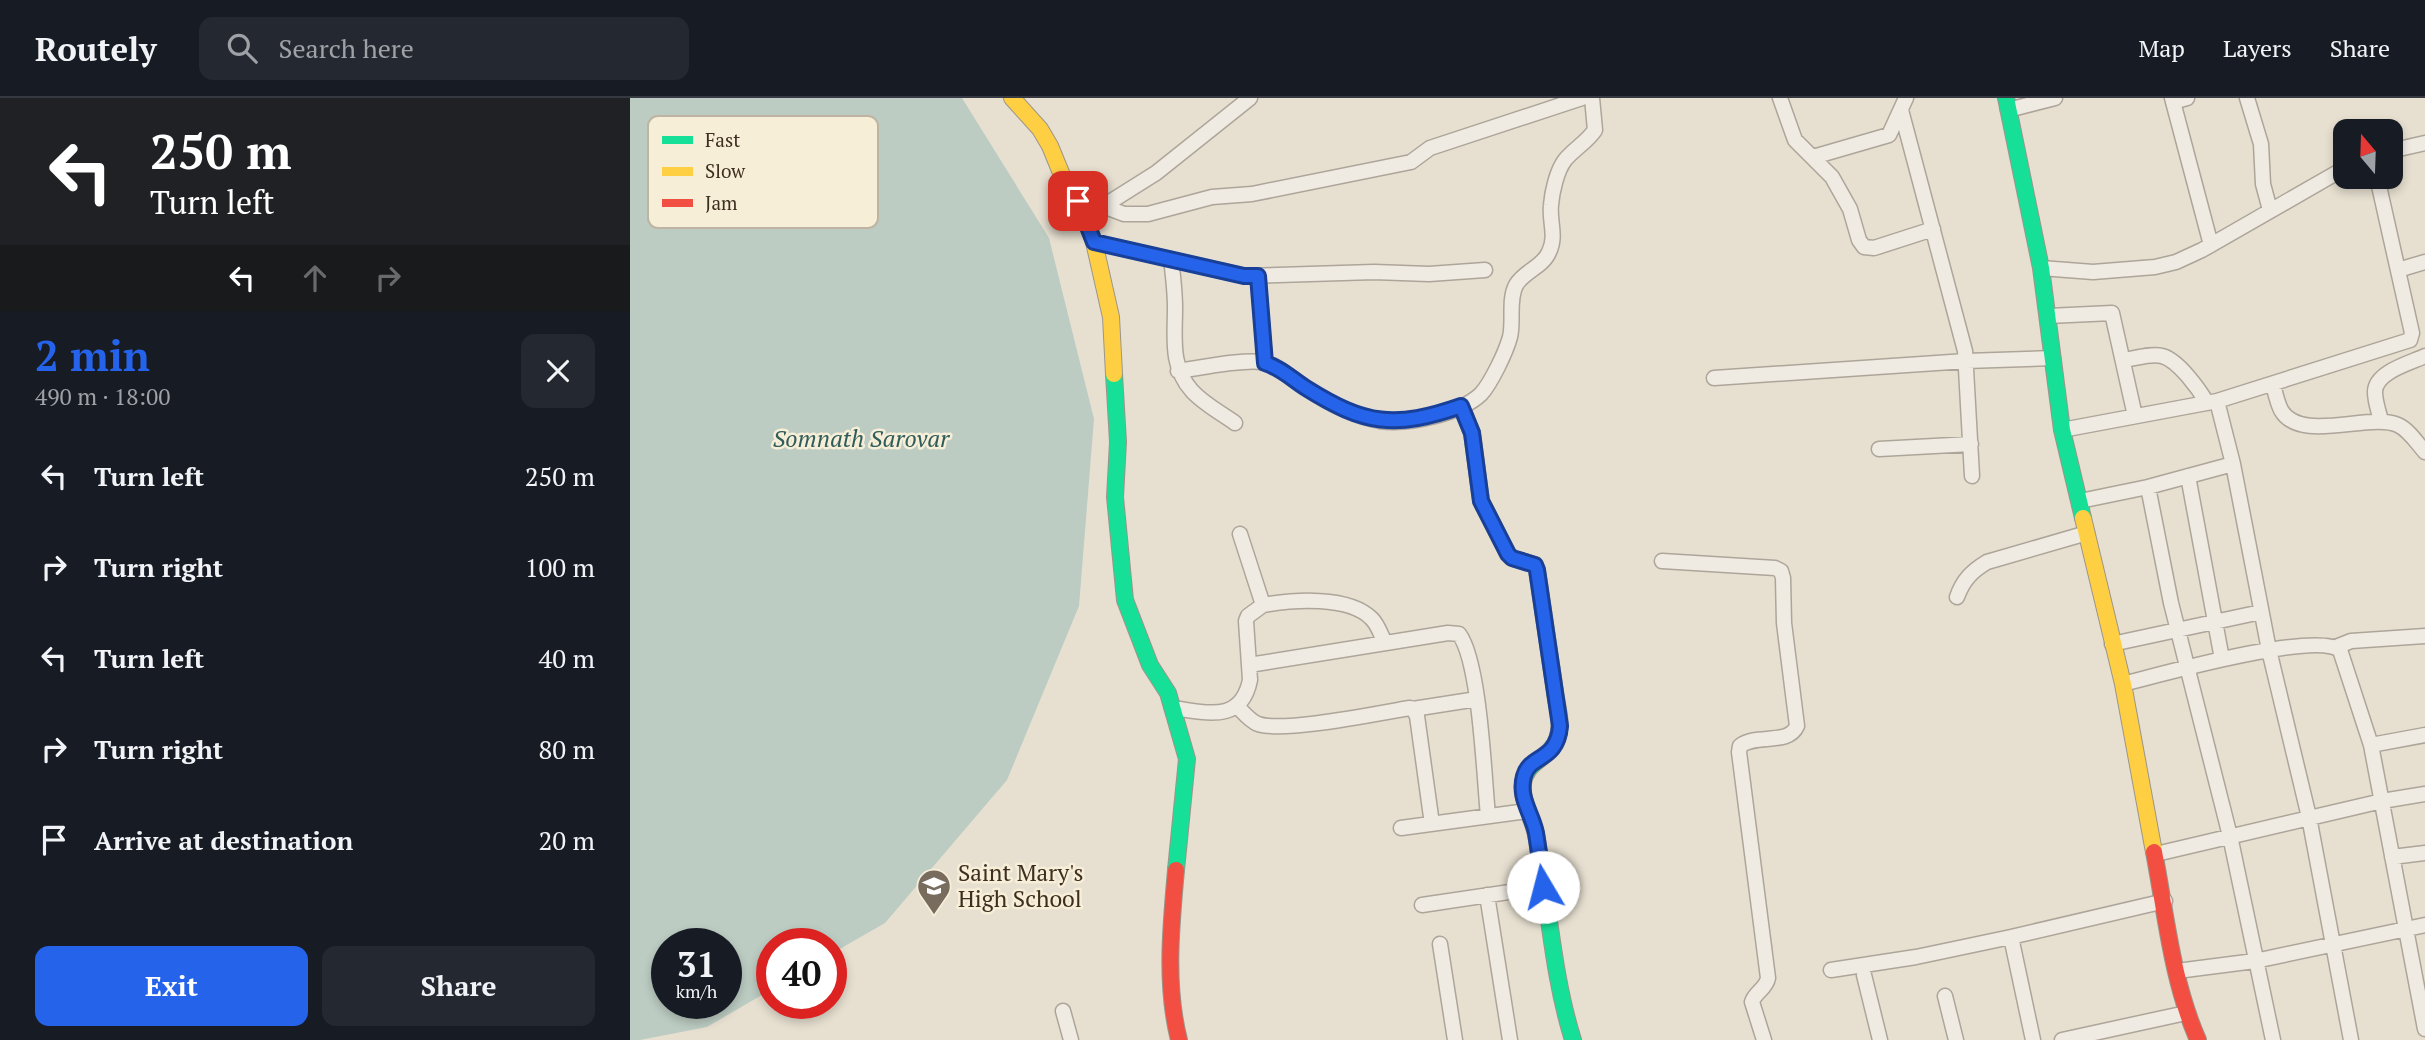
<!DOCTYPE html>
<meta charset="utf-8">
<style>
:root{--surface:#171b24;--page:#242831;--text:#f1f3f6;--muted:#9ea1a6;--line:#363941;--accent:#2563eb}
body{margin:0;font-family:"PT Serif",serif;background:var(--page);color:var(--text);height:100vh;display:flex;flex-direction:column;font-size:26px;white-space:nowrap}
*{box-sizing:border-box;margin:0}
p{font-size:23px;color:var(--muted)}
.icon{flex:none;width:38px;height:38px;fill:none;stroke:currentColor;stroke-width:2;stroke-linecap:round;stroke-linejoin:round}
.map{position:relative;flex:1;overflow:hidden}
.panel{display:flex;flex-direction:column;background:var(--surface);width:630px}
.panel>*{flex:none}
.top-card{background:#202124;color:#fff;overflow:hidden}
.needle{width:46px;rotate:341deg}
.fabs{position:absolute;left:1703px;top:21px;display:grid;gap:14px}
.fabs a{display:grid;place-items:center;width:70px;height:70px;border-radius:14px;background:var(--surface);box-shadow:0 4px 10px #0003;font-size:35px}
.speed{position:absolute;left:21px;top:830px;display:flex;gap:14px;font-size:35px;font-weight:700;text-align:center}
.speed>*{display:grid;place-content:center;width:91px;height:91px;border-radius:50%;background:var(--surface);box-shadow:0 4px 10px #0003;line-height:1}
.speed small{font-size:18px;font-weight:400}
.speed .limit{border:10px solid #d22;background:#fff;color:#111}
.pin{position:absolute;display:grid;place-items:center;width:60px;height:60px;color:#fff;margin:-30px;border-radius:14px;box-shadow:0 4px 10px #0006}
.me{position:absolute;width:77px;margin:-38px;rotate:352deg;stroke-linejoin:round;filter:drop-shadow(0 0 5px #0008)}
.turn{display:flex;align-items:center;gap:24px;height:147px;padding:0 35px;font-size:32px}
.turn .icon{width:91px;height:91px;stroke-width:2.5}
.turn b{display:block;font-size:49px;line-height:60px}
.lanes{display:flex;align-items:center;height:66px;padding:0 35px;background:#0003;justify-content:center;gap:35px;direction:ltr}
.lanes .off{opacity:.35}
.round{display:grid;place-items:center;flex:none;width:74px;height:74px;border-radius:14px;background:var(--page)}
.headline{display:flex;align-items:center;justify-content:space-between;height:119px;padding:0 35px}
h1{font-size:42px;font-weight:600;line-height:52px;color:var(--accent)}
.button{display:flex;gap:14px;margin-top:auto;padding:14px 35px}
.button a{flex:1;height:80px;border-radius:14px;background:var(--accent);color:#fff;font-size:28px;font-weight:600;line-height:80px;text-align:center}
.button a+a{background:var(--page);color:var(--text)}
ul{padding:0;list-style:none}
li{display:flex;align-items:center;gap:21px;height:91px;padding:0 35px}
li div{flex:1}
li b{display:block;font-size:26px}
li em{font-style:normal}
header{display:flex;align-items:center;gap:42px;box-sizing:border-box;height:98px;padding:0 35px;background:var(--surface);border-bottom:2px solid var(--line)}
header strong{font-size:33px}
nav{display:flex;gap:38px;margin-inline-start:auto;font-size:24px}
.search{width:490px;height:63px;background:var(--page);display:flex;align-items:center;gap:18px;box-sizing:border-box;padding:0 24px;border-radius:14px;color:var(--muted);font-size:26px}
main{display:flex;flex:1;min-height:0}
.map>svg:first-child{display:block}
.water{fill:#bcccc2;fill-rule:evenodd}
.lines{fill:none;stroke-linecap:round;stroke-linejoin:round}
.street-casing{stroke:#ada599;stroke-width:17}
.fast-casing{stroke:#9c958a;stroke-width:18}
.slow-casing{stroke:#9c958a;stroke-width:18}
.jam-casing{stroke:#9c958a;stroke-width:18}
.street{stroke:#efebe3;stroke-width:14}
.fast{stroke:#16e098;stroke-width:16}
.slow{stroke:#ffcf43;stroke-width:16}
.jam{stroke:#f24e42;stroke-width:16}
.route-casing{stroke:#184099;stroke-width:18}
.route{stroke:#2563eb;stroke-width:12}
.labels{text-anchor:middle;stroke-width:5;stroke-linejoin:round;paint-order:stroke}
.poi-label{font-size:23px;fill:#3d2e20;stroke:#f7eed8;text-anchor:start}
.water-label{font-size:24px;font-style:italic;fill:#2f5d5a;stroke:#f7eed8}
.key{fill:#f7eed8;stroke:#bfb4a1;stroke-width:2}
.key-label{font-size:19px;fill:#3d2e20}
</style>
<header>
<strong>Routely</strong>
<div class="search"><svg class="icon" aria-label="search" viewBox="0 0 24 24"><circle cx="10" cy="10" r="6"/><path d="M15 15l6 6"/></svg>Search here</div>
<nav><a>Map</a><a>Layers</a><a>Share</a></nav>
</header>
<main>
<section class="panel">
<div class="top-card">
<div class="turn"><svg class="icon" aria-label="left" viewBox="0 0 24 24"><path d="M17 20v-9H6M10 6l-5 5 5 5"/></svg><div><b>250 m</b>Turn left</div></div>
<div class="lanes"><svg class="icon" aria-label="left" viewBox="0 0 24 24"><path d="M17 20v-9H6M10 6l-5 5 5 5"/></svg><svg class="icon off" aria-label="ahead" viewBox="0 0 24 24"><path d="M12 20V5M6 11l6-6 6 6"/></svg><svg class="icon off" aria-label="right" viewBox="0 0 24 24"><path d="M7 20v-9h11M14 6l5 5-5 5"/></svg></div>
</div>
<div class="headline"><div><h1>2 min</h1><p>490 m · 18:00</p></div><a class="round"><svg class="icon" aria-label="close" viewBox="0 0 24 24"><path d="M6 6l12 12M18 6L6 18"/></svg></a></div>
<ul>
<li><svg class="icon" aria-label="left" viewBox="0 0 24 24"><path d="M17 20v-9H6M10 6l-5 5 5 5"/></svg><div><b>Turn left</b></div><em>250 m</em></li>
<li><svg class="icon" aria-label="right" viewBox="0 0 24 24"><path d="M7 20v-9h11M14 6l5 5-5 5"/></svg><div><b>Turn right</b></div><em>100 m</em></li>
<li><svg class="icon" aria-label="left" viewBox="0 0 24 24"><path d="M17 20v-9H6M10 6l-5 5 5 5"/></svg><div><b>Turn left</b></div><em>40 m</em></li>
<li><svg class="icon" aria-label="right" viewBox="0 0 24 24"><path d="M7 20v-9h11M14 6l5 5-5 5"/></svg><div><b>Turn right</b></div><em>80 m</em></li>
<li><svg class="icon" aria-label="arrive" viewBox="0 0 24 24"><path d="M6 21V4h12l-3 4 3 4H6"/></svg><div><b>Arrive at destination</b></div><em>20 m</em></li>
</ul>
<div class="button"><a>Exit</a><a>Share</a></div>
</section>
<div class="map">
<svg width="1795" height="942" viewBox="0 0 1795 942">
<rect width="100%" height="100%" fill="#e7e0d1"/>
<path class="water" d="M0 0H332L419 140 464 321 449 508 377 682 255 825 201 856V845H142V891L77 929 10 942H0ZM37 845H96V905H37Z"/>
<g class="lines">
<g class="street-casing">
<path id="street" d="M1150 0 1165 42 1202 79 1220 111 1229 142 1234 149 1244 150 1303 131
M1542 0 1581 147
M1617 0 1631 46 1633 86 1640 112
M1543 4 1557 0
M1271 12 1335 253 1342 378
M1378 12 1425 0
M1760 53 1795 45
M1183 59 1259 37 1276 0
M473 108 494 116H518L582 99 622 96 781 64 800 50 952 0
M456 119 526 75 620 0
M464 144 614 178 744 174 799 176 855 172
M541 161C543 177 545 194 545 210 545 240 540 268 562 293 574 306 591 315 605 325
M1411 170 1463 174 1525 169 1546 164 1572 152 1715 70
M1768 172 1795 164
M628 178 635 265
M1418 218 1482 215 1505 318
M1493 262C1504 261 1521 255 1532 258 1548 262 1569 291 1577 305
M548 273C570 270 612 261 632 264 649 267 660 280 673 288 696 304 723 318 750 323 778 327 830 316 851 296 861 285 876 254 880 239 884 223 878 202 886 187 894 173 913 169 919 154 927 138 919 123 921 107 922 94 927 72 935 62 944 51 957 44 965 32L962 0
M1084 280 1336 263 1423 260
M1643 286C1645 294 1647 304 1651 312 1670 346 1741 314 1768 327 1779 332 1787 345 1795 354
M1587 303 1603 366 1639 552 1679 719 1721 942
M1751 323C1749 314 1745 304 1745 294 1745 274 1780 265 1795 258
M1432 332 1587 303 1780 242 1782 235 1747 79
M1249 351 1341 346
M1558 378 1592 561
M1518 389 1541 505 1600 738 1643 942
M1450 403 1518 389 1603 366
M1032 463 1145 470 1151 473 1153 480 1154 525 1167 628C1158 648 1126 635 1110 648L1109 654 1138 880C1136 891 1125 894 1122 904L1134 942
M1327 499C1333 482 1342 473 1357 464L1457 435
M633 507C662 502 719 497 742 521 748 527 751 537 755 545
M1482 546 1631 514
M1706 549 1721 543 1795 538
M619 567 818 535 829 536C850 564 854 678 858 718
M1493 586C1529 577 1683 533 1710 552L1741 647 1795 931
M607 608C613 614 620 623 628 626 653 635 749 615 780 610L783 611 787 618 802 726
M542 610C576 614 611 626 620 582L616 523 618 518 633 507 610 436
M783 611 847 601
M1741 647 1795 637
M771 730 897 713
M1526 756 1752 703 1795 696
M1762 759 1795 755
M857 797 880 942
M792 807 913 789
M810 846 825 942
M1201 872 1286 859 1381 839
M1547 873 1625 863 1795 827
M1234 877 1250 942
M1315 898 1326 942
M433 913 441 942
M1403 942 1381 839 1535 803
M1432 942 1556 915"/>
</g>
<g class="fast-casing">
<path id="fast" d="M1376 0 1411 170 1432 332 1453 420
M484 276 488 344 485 399 495 502 520 567 538 595 557 661 546 772
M925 594C927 609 933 626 927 641 920 661 895 663 893 686 891 704 903 720 906 737 919 806 922 875 943 942"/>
</g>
<g class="slow-casing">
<path id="slow" d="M382 0 410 31 420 48 436 87 451 109 464 144 481 219 484 276
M831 308 842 335 851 403 878 456 882 460 905 467 907 472 925 594
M1453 420 1493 586 1524 754"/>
</g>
<g class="jam-casing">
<path id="jam" d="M1524 754C1536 817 1542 883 1568 942
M546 772C541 828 535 887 549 942"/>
</g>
<use href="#street" class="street"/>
<use href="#fast" class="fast"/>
<use href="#slow" class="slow"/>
<use href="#jam" class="jam"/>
</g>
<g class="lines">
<g class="route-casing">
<path id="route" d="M448 103 464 144 614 178H628L635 265C651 270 662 281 676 290 735 327 765 331 831 308L842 335 851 403 878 456 882 460 905 467 907 472 930 628C927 664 900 656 894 678 888 700 902 715 906 735 909 753 911 771 913 789"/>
</g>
<use href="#route" class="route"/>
</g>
<defs>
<g id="school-pin" transform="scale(1.75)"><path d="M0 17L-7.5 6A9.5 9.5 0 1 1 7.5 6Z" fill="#786c5e" stroke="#f7eed8"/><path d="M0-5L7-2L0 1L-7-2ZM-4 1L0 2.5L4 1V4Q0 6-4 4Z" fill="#fff"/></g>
</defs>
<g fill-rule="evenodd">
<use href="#school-pin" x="304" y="788"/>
</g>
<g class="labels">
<g class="poi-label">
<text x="328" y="783">Saint Mary's<tspan x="328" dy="26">High School</tspan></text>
</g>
<g class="water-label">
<text x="231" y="349">Somnath Sarovar</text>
</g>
</g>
<rect x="18" y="18" width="230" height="112" rx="10" class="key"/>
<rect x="32" y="38" width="31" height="8" fill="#16e098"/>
<rect x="32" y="69" width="31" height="9" fill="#ffcf43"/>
<rect x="32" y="101" width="31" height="8" fill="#f24e42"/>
<g class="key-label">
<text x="75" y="49">Fast</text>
<text x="75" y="80">Slow</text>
<text x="75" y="112">Jam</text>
</g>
</svg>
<div class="fabs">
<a><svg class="needle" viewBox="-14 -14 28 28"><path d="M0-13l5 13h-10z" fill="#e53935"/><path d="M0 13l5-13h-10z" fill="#9ea1a6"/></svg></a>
</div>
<div class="speed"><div>31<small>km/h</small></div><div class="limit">40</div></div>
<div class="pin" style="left:448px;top:103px;background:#d93025"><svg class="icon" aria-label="arrive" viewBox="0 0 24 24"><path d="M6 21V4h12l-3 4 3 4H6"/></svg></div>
<svg class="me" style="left:913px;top:789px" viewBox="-20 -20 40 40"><circle r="19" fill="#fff"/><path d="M0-13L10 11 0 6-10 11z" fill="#2563eb"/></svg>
</div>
</main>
